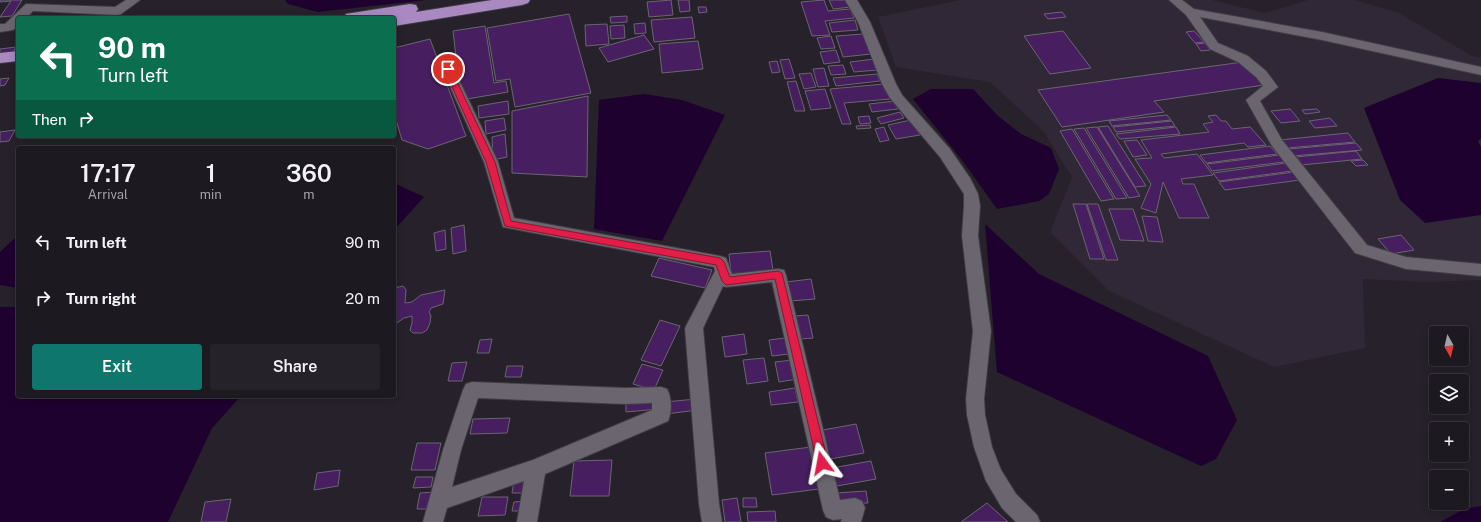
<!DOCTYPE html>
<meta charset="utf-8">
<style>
:root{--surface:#1c1920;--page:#252229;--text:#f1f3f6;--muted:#a0a0a5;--line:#3a383e;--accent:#0f766e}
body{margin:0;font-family:"Public Sans",sans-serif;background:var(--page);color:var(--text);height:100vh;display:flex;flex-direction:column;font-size:15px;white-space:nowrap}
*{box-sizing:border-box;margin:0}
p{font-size:13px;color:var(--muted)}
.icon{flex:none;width:22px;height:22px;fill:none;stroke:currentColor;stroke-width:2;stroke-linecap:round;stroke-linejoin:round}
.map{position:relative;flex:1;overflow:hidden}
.sheet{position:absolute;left:16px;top:146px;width:380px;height:252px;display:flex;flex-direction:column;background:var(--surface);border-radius:4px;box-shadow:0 2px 10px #0003,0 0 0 1px var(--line)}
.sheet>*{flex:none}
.hud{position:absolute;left:16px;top:16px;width:380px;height:122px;border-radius:4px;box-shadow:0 2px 10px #0003,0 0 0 1px var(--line);background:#0b6e4f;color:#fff;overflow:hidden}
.needle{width:26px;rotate:172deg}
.controls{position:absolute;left:1429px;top:326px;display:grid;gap:8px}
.controls a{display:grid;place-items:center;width:40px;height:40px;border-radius:4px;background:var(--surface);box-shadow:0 2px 10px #0003,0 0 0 1px var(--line);font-size:20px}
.pin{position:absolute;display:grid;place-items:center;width:34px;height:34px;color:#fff;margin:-17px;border:2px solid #fff;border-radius:50%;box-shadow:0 1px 4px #0007}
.me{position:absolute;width:44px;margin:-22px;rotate:347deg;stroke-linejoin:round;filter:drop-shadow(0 0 3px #0008)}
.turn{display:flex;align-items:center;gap:14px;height:84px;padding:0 16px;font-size:18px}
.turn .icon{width:52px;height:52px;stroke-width:2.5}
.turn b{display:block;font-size:28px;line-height:34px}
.then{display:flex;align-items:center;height:38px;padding:0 16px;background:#0003;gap:8px;font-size:15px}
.eta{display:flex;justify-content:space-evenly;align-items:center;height:68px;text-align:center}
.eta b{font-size:24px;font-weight:600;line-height:28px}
.button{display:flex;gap:8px;margin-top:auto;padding:8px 16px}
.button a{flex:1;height:46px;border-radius:4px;background:var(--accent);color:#fff;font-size:16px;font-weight:600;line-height:46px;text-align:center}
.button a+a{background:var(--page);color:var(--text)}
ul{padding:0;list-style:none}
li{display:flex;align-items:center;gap:12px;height:56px;padding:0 16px}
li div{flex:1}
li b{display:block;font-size:15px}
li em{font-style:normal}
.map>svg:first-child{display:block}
.built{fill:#302837}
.water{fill:#1e012f}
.building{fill:#471f60;stroke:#6a656f}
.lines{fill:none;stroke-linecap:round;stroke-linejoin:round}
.minor-casing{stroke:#403c43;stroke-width:2}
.highway-casing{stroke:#403c43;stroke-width:2}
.minor{fill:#6b6570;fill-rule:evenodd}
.highway{fill:#aa89c3;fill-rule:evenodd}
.route{fill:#e11d48;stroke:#92132f}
</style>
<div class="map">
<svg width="1481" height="522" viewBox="0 0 1481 522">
<rect width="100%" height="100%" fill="#26212a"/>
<path class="built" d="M961 0H1212L1265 13 1308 0H1355L1399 13 1472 56 1481 58V280L1428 282 1363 279 1365 348 1274 367 1109 291 1050 232 1072 177 1044 132 990 82 896 67 878 17Z"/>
<path class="water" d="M285 0H426L318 12 288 4Z
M1438 78 1481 83V139L1478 141 1481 147V215L1425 223 1400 200 1364 108Z
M931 89H973L998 116 1021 134 1051 148 1059 169 1049 194 1039 201 997 209 962 160 913 99Z
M644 94 682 100 725 115 662 241 594 229 599 100Z
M394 183 424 197 394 230Z
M985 224 1039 274 1208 356 1237 420 1216 459 1201 466 997 372Z
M18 235V288L0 285V252Z
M0 307H18V396H241L212 428 168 522H0Z
M1481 506V522H1440L1464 509Z"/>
<path class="building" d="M0 0H22L12 16 0 17 11 1 0 2Z
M671 0 673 15 649 17 647 2Z
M678 0H689L690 11 680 12Z
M824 0 828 11 850 9 854 18 825 21 830 35 812 36 801 2Z
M829 0H848L851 7 833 9Z
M698 7H706L707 12 699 13Z
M1062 12 1066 17 1048 19 1044 14Z
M569 14 591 93 515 107 510 79 496 81 487 28Z
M627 16V22L611 23 610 17Z
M692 17 695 38 654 42 651 20Z
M855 20 858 30 832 32 829 23Z
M645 23 646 33 635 34 634 24Z
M607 24 609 44 586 46 585 25Z
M624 25 625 38 611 39 610 26Z
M485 26 494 83 506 81 508 92 461 100 453 31Z
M1063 31 1091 68 1050 74 1024 36Z
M1194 31 1204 42 1195 43 1186 32Z
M863 34 871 54 843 57 836 36Z
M644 35 654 49 608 62 599 48Z
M831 36 835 48 821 49 817 38Z
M430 39 466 136 428 149 402 140 394 113V48Z
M698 41 703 69 662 73 659 44Z
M1205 43 1210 50 1201 51 1196 44Z
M16 47 10 57 0 58V49Z
M836 50 840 62 824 64 820 52Z
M789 59 795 78 785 79 780 60Z
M874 59 878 70 854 72 850 62Z
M777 61 780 72 772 73 769 62Z
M1243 62 1264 85 1154 101 1164 112 1062 127 1038 90Z
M843 65 846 74 831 75 828 66Z
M824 68 829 86 818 87 813 69Z
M811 73 816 87 804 89 799 74Z
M877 74 880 81 836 86 833 78Z
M9 78 5 85 0 86V79Z
M796 81 805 111H795L787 82Z
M884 84 890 99 844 103 851 124H842L830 89Z
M825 89 831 108 811 110 805 91Z
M588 96 587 177 512 173V111Z
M508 101 509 114 479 118 478 106Z
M895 101 898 109 872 112 869 104Z
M1290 109 1300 121 1281 123 1271 111Z
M1317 109 1320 112 1305 114 1302 110Z
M900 112 904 118 881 124 877 118Z
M1167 115 1171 120 1112 126 1109 121Z
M1216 115 1221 121H1226L1232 129 1250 127 1266 145 1248 147 1244 143 1161 154 1164 158 1197 154 1213 175 1181 179 1183 184H1194L1209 218H1179L1163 182 1156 213 1141 208 1151 184 1135 159 1152 158 1141 140 1209 132 1203 124 1213 122 1208 116Z
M869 116 871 123 860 124 858 117Z
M504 118 506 130 486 134 485 121Z
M1330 118 1337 126 1315 128 1309 121Z
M911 120 920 135 896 139 888 125Z
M1172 121 1175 126 1116 132 1113 127Z
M870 125 871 128 857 129 856 126Z
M1108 126 1146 186 1135 187 1098 127Z
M884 127 889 140 880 142 875 129Z
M1097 127 1140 196 1129 198 1086 128Z
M1176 127 1180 134 1120 139 1116 134Z
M1084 128 1127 198 1116 199 1074 129Z
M1072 129 1114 199 1101 201 1060 131Z
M15 130 9 141 0 142V132Z
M1348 133 1355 142 1287 148 1280 140Z
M505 134 507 157 493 160 492 137Z
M1137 140 1147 155 1133 157 1124 141Z
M1356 143 1362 150 1293 156 1288 149Z
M1270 146 1277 154 1206 163 1200 155Z
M1356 151 1362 159 1301 165 1296 157Z
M1279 155 1284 162 1212 171 1207 164Z
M1363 160 1368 165 1356 166 1351 161Z
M1286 163 1292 171 1219 181 1213 173Z
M1294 172 1300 180 1225 190 1219 182Z
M1073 204H1086L1104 259H1090Z
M1087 204H1098L1118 260H1106Z
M1109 209H1133L1144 241 1120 240Z
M1142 216 1157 217 1163 242 1148 241Z
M464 225 466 251 453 254 451 228Z
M445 230 446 249 436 251 434 233Z
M1401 235 1414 250 1391 254 1378 239Z
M770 251 773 270 731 274 729 254Z
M659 258 712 270 705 288 651 276Z
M811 279 815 299 790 301 786 282Z
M403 286 406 290 405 303 412 302 421 295 445 290 443 304 431 308 429 312 431 316 430 323 427 330 422 333H413L410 330 412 323V316L404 318 394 325V288Z
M808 315 813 338 799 339 794 316Z
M660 320 680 326 661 366 641 360Z
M744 334 747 354 725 357 722 337Z
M785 338 789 354 772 356 769 340Z
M492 339 489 353H477L480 340Z
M764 358 768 381 747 384 743 360Z
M793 360 797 379 779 382 775 362Z
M467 362 462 381H448L452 363Z
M642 364 663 370 654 390 633 384Z
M507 366H523L521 377H505Z
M795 388 798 402 771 405 769 392Z
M658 397V409L626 412V399Z
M696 399 698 410 666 414 665 402Z
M510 418 507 433 470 434 473 419Z
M856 424 864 453 830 459 823 430Z
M417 443H441L435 470H411Z
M811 447 819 489 772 495 765 453Z
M612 460 609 496H570L574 461Z
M871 461 876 479 837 486 832 468Z
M340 470 338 486 314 490 317 473Z
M416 477H433L431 487 413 488Z
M514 481H527L526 493H512Z
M866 491 868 503 838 504 836 493Z
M435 492 432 509H417L420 493Z
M482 497H508L505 515 478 516Z
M737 498 741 522H725L722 500Z
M743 498H756L757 507H743Z
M231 499 226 522H201L205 502Z
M525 501 524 511H512L514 502Z
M987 503 1008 522H961Z
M775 511 776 522H748L747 512Z"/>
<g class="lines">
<g class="minor-casing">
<path id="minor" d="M126 0H140L121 14 117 15 33 11 26 18H18V25L13 30 0 32V24H5L26 4 115 7Z
M845 0H857L870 22 896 84 902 95 950 149 970 178 978 194 980 206 978 236 991 331 984 399 985 415 992 447 1001 470 1016 494 1037 515 1040 522H1016L1002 508 986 481 974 447 967 415 966 399 973 331 962 236 964 206V194L940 157 890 98 882 84 858 22Z
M1169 0H1182L1194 9 1322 32 1481 67V75L1322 40 1200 17 1218 43 1248 56 1266 71 1278 87 1260 101 1282 140 1367 245 1406 257 1481 264V276L1406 269 1355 253 1272 146 1246 100 1263 86 1256 77 1238 62 1210 49 1186 15Z
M448 65 453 66 454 69 498 162 514 218 720 256 726 258 732 274 778 269 784 270 786 275 840 500 855 498 862 501 865 508 861 522H841L842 519 833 520 826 517 823 510 772 282 726 287 723 286 703 328 719 504 722 522H702L699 504 685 328 715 271 714 267 503 227 484 162 442 69 443 66Z
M472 382 625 388 661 387 667 389C672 398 672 412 668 421L545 474 537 522H517L524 481 447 508 443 522H423L443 450 463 390 466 384ZM478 398 625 404 652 403V410L533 460 452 487 461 450Z"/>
</g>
<g class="highway-casing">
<path id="highway" d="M492 0H530L528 3 522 5 394 26V18H344L346 14 352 13 410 4 416 5 418 9 416 12Z
M18 51V61L0 63V53Z"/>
</g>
<use href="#minor" class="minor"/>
<use href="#highway" class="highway"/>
</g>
<path class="route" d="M445 67H450L451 69 495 162 511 221 720 258 724 262 730 277 778 271 782 273 828 463 826 466 822 468 818 466 817 463 775 279 726 285 722 281 716 265 505 226 486 162 444 69Z"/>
</svg>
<div class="controls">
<a><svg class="needle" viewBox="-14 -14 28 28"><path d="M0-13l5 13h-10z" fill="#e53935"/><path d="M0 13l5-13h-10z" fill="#a0a0a5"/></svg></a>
<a><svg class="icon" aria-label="layers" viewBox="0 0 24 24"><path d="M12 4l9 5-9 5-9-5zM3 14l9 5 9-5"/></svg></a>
<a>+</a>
<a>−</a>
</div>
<div class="pin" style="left:448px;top:69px;background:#d93025"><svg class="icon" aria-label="arrive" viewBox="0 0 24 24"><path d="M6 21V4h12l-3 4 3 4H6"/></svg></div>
<svg class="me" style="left:822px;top:463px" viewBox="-20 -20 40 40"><path d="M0-17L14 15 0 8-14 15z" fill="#e11d48" stroke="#fff" stroke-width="4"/></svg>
<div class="hud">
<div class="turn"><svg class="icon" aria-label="left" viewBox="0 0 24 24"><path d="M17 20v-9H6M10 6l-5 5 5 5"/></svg><div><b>90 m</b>Turn left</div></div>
<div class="then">Then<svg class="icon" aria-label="right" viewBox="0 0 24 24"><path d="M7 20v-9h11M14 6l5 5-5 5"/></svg></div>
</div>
<section class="sheet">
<div class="eta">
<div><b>17:17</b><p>Arrival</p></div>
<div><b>1</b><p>min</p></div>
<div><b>360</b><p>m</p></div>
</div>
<ul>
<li><svg class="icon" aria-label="left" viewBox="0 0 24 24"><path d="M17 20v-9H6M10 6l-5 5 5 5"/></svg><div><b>Turn left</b></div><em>90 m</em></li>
<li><svg class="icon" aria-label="right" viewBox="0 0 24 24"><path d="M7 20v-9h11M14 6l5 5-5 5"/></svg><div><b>Turn right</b></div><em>20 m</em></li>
</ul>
<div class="button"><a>Exit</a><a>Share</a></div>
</section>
</div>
